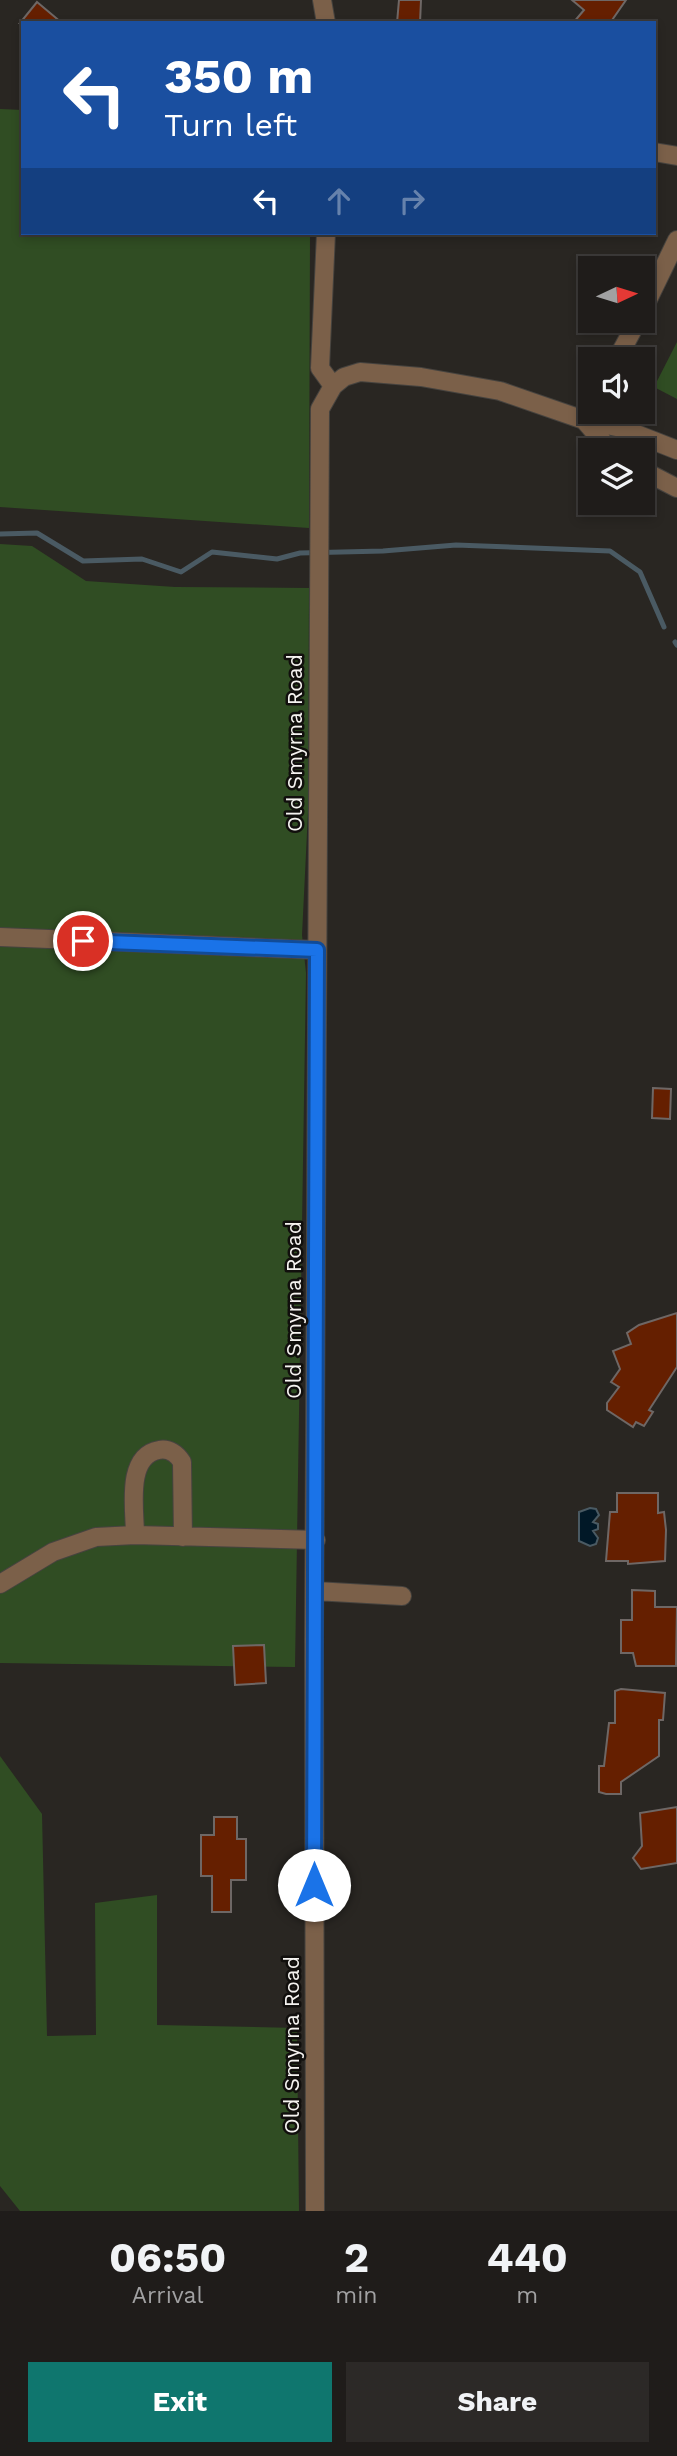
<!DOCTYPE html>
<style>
:root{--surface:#1f1c1a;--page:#2c2927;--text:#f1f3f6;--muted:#a1a1a2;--line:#3c3a39;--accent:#0f766e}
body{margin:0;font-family:"Work Sans",sans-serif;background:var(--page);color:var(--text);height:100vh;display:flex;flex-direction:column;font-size:26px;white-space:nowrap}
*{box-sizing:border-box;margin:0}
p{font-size:23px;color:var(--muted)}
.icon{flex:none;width:38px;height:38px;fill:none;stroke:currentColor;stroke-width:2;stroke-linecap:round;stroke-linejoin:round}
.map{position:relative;height:2211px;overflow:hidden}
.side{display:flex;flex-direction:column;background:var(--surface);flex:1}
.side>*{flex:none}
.hud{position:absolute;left:21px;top:21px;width:635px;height:214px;border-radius:0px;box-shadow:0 4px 10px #0003,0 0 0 2px var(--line);background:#1a4fa0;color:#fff;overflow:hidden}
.needle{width:46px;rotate:86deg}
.buttons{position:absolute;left:578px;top:256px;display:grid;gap:14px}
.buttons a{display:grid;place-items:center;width:77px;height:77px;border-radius:0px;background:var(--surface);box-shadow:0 4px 10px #0003,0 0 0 2px var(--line);font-size:35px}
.pin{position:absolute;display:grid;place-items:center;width:60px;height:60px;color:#fff;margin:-30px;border:4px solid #fff;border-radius:50%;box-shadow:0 2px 7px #0007}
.me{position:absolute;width:77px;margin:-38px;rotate:0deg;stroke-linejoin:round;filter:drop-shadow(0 0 5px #0008)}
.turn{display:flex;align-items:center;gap:24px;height:147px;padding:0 28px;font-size:32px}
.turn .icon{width:91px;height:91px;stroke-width:2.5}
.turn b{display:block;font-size:49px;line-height:60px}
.lanes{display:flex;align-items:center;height:66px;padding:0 28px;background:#0003;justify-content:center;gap:35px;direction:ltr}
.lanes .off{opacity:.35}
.eta{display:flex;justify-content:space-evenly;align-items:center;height:119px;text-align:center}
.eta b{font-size:42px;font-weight:700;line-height:49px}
.cta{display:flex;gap:14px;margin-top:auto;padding:14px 28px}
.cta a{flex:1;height:80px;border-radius:0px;background:var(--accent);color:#fff;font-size:28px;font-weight:700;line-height:80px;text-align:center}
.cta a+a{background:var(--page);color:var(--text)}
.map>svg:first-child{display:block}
.green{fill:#304d23}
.water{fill:#011827;stroke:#4a5a63;stroke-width:2}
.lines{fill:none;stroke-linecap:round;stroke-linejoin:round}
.stream{stroke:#4a5a63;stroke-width:5}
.building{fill:#651f00;stroke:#6e6765;stroke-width:2}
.minor-casing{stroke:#46433f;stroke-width:20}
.minor{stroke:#7b6049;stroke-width:18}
.route-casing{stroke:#114b97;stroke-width:18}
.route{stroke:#1a73e8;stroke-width:12}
.labels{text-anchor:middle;stroke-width:5;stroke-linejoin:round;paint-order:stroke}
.street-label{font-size:21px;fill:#f5f3f0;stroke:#110f0d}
</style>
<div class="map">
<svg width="677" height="2211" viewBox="0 0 677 2211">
<rect width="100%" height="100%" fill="#292622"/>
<path class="green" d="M0 109 23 110V233H310L309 528 0 507Z
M677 342V399L654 387Z
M0 544 32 546 86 581 175 587 309 588 308 812 302 935 306 973 295 1667 0 1663Z
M0 1756 42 1814 47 2036 96 2035 95 1903 157 1895V2025L297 2028 299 2211H20L0 2186Z"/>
<path class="water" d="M590 1508 596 1509 599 1515 593 1522 598 1524V1529L593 1531 598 1538 596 1544 590 1546 579 1541V1512Z"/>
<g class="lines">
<path class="stream" d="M0 534 37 533 83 561 142 559 181 572 212 552 277 559 300 553 383 551 456 545 610 551 640 572 664 627
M675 642 677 645"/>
</g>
<path class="building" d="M399 0H421L420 23H397Z
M572 0H626L610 23H573L584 10Z
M37 2 62 23H20Z
M653 1088 671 1089 670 1119 652 1118Z
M677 1313V1367L649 1410 653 1412 644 1426 636 1422 633 1427 607 1410V1403L619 1387 611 1382 620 1369 613 1351 631 1344 627 1333 639 1325Z
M617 1493H658V1513L664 1512 666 1530 665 1561 628 1564V1561H606L610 1512H617Z
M632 1590 655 1591V1607H677L676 1666H636L633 1653H621V1620H632Z
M264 1645 266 1683 235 1685 233 1646Z
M621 1689 665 1693 663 1720H659V1756L621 1782V1794H606L599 1792V1766H604L609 1723H615V1691Z
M677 1807V1863L641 1869 633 1858 642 1846 640 1813Z
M214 1817H237V1839H246V1880H231V1912H212V1876H201V1835H214Z"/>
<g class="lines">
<g class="minor-casing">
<path id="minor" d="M322 0 326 23
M654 152 677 156
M326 233 320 368 333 386
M642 312 677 240
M617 359 638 320
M584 420 610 450
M642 470 677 488
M0 937 317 950
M135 1535C135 1510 125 1456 159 1450 169 1448 177 1454 182 1462L183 1537
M0 1584 53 1552 96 1537 135 1535 316 1540
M315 1591 402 1596
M315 2211 314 1641 320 409 333 386 344 377 360 372 421 377 500 391 584 420 621 428 677 450"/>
</g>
<use href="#minor" class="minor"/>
</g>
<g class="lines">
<g class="route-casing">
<path id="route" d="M83 941 317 950 314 1885"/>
</g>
<use href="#route" class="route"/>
</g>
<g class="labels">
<g class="street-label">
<text transform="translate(295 743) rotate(-90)" y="7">Old Smyrna Road</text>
<text transform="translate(294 1310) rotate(-90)" y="7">Old Smyrna Road</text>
<text transform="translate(292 2045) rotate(-90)" y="7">Old Smyrna Road</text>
</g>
</g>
</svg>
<div class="buttons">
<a><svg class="needle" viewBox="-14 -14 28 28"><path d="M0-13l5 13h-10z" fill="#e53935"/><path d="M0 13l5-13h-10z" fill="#a1a1a2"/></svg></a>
<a><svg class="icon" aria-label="sound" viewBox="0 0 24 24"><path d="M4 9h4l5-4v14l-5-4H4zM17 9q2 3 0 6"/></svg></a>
<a><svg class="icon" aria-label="layers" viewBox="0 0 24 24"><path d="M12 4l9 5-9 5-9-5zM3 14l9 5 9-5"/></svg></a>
</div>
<div class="pin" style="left:83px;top:941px;background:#d93025"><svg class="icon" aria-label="arrive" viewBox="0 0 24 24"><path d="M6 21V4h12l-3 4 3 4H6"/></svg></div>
<svg class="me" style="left:314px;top:1885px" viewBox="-20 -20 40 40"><circle r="19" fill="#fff"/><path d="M0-13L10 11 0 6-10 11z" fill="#1a73e8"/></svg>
<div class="hud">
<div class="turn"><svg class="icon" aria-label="left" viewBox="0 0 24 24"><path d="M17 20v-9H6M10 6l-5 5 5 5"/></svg><div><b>350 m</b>Turn left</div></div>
<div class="lanes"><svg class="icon" aria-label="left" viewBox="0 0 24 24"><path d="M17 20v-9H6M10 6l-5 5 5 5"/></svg><svg class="icon off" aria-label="ahead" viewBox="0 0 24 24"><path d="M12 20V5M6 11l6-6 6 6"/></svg><svg class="icon off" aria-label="right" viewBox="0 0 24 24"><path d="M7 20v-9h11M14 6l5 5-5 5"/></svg></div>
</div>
</div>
<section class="side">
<div class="eta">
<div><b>06:50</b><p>Arrival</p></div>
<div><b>2</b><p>min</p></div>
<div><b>440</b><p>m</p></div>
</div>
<div class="cta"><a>Exit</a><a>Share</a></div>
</section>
